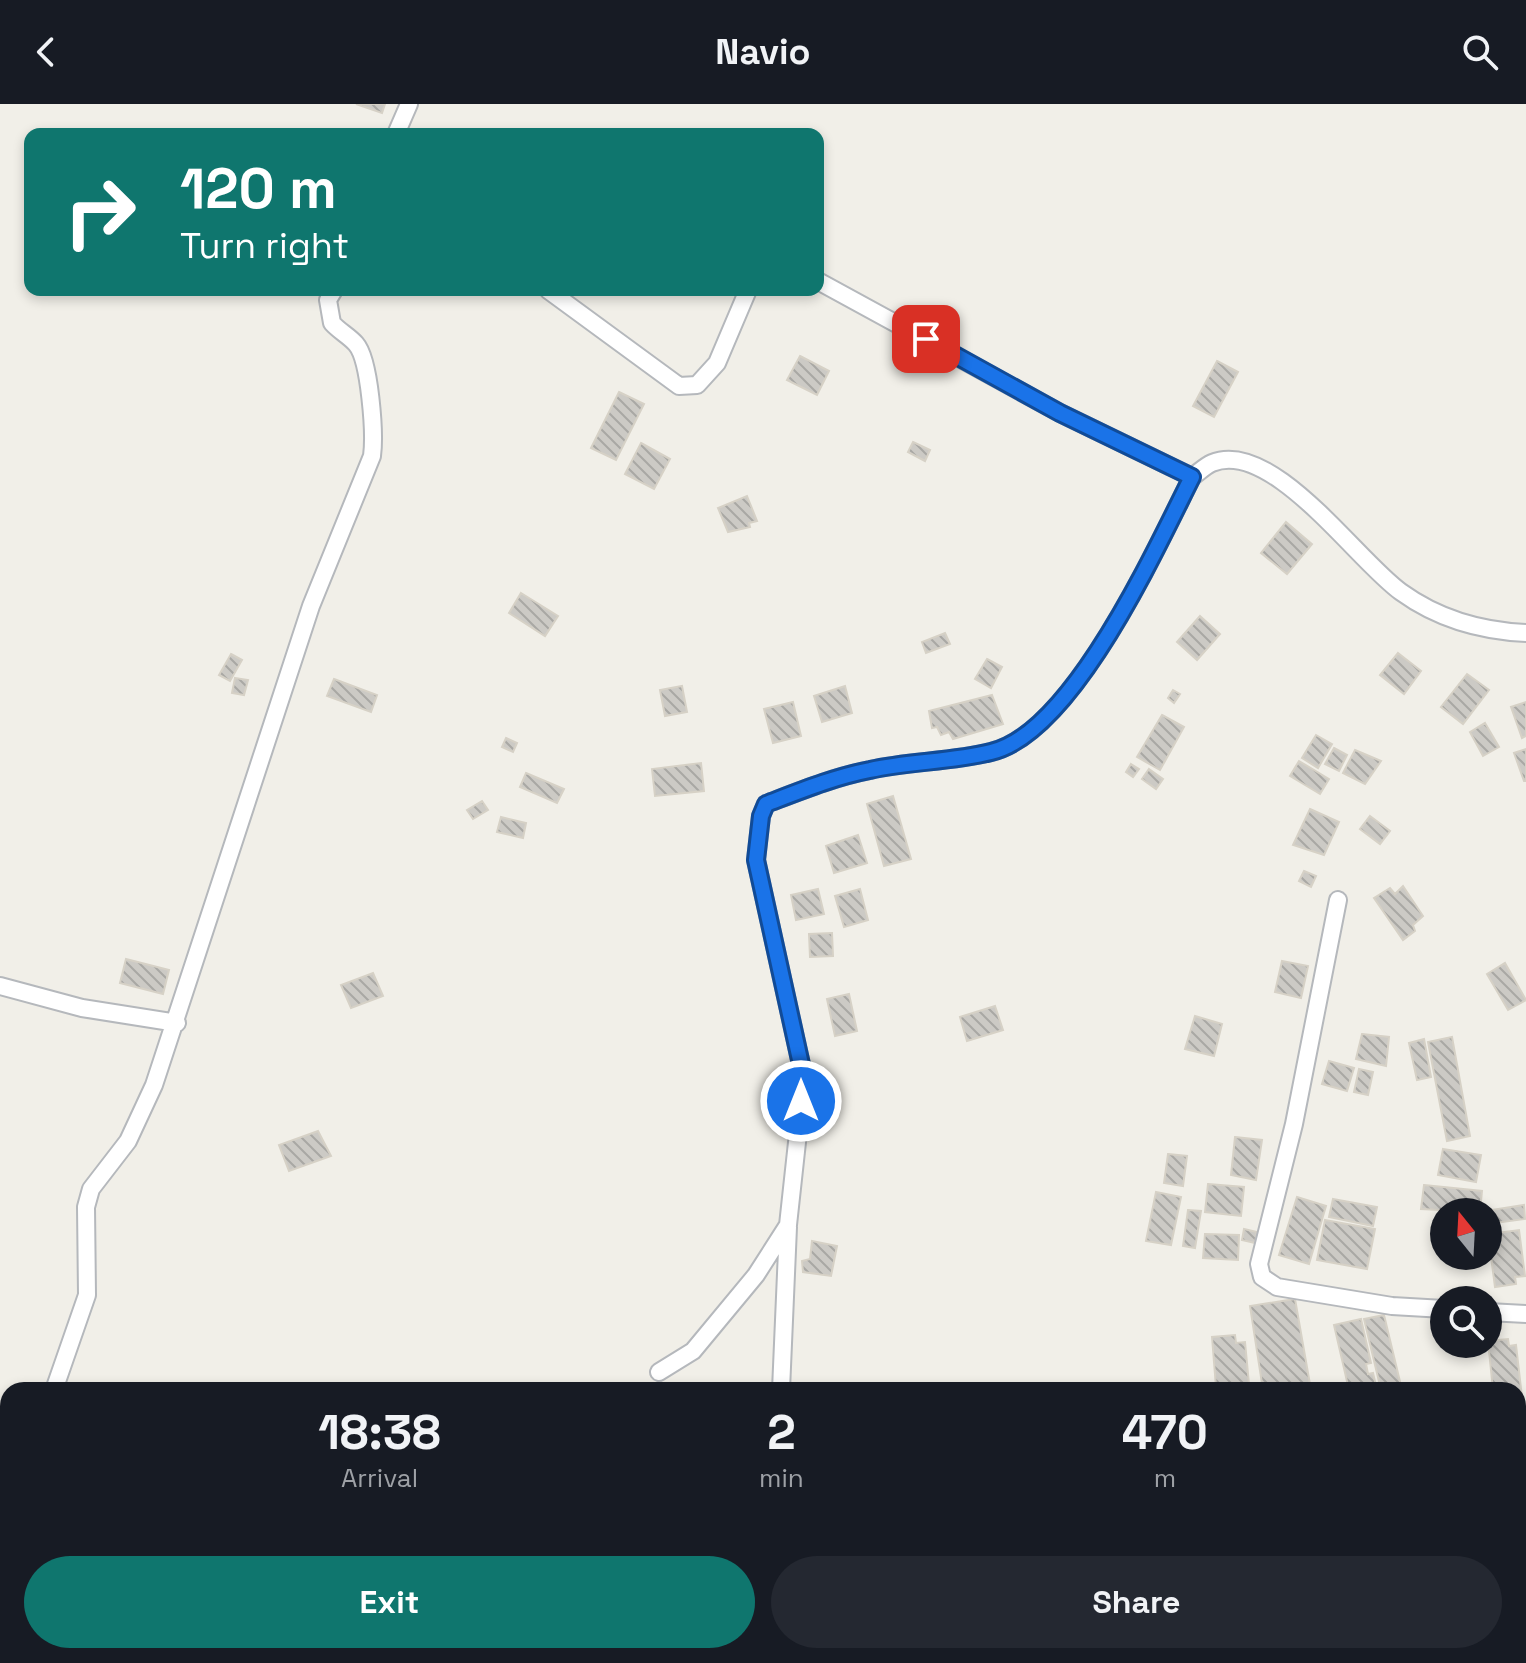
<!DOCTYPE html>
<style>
:root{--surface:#171b24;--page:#242831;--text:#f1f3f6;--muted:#9ea1a6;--accent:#0f766e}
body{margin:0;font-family:"Space Grotesk",sans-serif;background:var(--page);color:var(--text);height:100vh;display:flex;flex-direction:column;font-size:30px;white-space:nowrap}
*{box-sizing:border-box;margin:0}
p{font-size:26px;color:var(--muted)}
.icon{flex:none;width:44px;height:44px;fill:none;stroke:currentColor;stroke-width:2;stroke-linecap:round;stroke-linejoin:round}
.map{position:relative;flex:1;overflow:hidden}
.details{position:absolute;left:0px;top:1278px;width:1526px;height:282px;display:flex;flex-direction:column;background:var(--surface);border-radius:24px 24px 0 0;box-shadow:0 4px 12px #0003}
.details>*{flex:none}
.hud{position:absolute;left:24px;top:24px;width:800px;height:168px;border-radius:16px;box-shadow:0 4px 12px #0003;background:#0f766e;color:#fff;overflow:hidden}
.needle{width:52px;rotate:342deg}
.controls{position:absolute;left:1430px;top:1094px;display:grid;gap:16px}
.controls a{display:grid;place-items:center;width:72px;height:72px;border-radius:50%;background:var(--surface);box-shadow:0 4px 12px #0003;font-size:40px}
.pin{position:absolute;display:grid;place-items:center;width:68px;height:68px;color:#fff;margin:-34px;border-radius:16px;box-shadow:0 4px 12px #0006}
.me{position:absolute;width:88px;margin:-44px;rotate:0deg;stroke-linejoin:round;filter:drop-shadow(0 0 6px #0008)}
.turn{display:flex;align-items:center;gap:28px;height:168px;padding:0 24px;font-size:36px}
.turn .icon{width:104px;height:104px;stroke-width:2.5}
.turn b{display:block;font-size:56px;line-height:68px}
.eta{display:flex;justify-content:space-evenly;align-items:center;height:136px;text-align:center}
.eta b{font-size:48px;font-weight:700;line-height:56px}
.button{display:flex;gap:16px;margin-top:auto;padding:16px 24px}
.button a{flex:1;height:92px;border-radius:48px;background:var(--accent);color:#fff;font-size:32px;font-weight:700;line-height:92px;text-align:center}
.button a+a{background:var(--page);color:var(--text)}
header{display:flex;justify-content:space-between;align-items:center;height:104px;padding:0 24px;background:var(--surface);font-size:36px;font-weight:700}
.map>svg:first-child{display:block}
.building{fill:url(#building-back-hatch);stroke:#d6d1c6;stroke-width:2}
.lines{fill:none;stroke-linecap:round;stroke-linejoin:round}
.minor-casing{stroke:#b5b8bc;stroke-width:20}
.minor{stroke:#fff;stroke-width:16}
.route-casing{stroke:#114b97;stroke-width:20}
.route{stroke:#1a73e8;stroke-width:14}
</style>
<header><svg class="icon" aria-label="back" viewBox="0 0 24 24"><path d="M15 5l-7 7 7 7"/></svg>Navio<svg class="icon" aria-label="search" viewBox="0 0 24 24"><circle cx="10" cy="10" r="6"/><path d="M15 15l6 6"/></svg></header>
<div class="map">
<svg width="1526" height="1559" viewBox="0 0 1526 1559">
<defs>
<pattern id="building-back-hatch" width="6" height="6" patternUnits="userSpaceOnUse" patternTransform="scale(2)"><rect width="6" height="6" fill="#cccac5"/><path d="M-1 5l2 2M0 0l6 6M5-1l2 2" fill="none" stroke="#a9a8a4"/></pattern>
</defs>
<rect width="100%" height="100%" fill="#f1efe8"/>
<path class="building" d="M356 0H385L382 9Z
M800 252 829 267 817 291 787 276Z
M1217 257 1238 268 1214 313 1193 302Z
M619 288 644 300 616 356 591 344Z
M913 338 930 346 925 357 908 348Z
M641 339 670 355 654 385 625 370Z
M747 392 757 417 749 419 750 423 728 428 718 404Z
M1286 418 1312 440 1287 470 1261 449Z
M521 489 558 512 545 532 509 509Z
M1200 512 1220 530 1197 556 1177 538Z
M945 529 950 540 926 549 922 538Z
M1398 549 1421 567 1404 590 1380 571Z
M231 550 242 556 230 577 219 571Z
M987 555 1002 563 991 584 975 575Z
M1467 570 1489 586 1463 620 1441 603Z
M235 574 248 576 244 591 232 589Z
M334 575 377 591 371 608 327 592Z
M682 582 687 608 665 612 660 586Z
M845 582 852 609 822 618 814 592Z
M1173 586 1180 590 1174 599 1168 594Z
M992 591 1003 620 953 635 949 628 941 631 937 623 932 624 929 607Z
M793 598 801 632 773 639 764 605Z
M1526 598V632L1522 634 1511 603Z
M1162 611 1184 623 1160 666 1137 653Z
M1485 619 1499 643 1483 652 1470 628Z
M1316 631 1332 640 1318 664 1302 654Z
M506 634 517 639 513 648 502 643Z
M1334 644 1347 651 1339 667 1325 660Z
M1526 645V677H1524L1514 649Z
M1355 646 1381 657 1365 680 1343 669Z
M1299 657 1329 675 1320 690 1290 672Z
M701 659 704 687 655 692 652 665Z
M1131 660 1139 665 1133 673 1126 668Z
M1149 665 1163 675 1156 685 1142 675Z
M526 669 564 685 557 699 520 683Z
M893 692 911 755 884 762 867 700Z
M482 697 488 706 473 715 467 706Z
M1310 705 1339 718 1324 751 1293 741Z
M1370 712 1390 727 1380 740 1360 725Z
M501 713 526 719 523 734 497 728Z
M858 731 867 759 834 769 826 742Z
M1304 767 1316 772 1311 783 1299 777Z
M1403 782 1423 812 1413 821 1415 827 1403 836 1374 794 1390 784 1395 790Z
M818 785 824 810 796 816 791 791Z
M860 785 868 816 844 823 835 792Z
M832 829 833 852 810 853 809 830Z
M126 855 169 866 163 890 120 879Z
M1282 857 1308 862 1301 894 1275 888Z
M1505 859 1526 896 1508 906 1487 870Z
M373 869 383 892 351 904 341 881Z
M849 890 857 927 835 932 827 895Z
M995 902 1003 926 967 937 960 913Z
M1195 912 1222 920 1214 952 1185 945Z
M1362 930 1389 933 1386 962 1356 955Z
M1452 933 1470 1032 1447 1037 1428 938Z
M1424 935 1431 973 1417 976 1409 939Z
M1329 957 1354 964 1347 987 1322 980Z
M1359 965 1373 968 1368 991 1354 988Z
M318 1027 331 1052 289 1067 279 1041Z
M1235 1033 1262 1036 1256 1076 1231 1071Z
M1443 1045 1481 1051 1476 1078 1438 1071Z
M1168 1050 1187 1052 1183 1082 1164 1079Z
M1208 1080 1244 1083 1241 1112 1205 1108Z
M1424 1081 1482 1087 1480 1108 1421 1105Z
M1156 1088 1181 1093 1171 1141 1146 1137Z
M1297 1093 1326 1102 1309 1160 1279 1151Z
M1333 1095 1377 1103 1373 1122 1329 1113Z
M1524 1101 1525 1115 1488 1120 1485 1107Z
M1188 1106 1201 1107 1195 1144 1183 1142Z
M1325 1116 1375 1125 1367 1165 1317 1156Z
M1244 1125 1257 1128 1255 1139 1242 1136Z
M1519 1126 1525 1172 1515 1173 1516 1180 1495 1183 1488 1130Z
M1205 1130 1239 1131 1238 1156 1203 1154Z
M812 1137 837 1142 831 1172 803 1168 802 1157 810 1155Z
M1295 1195 1311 1286H1263L1250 1202Z
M1384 1211 1402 1286H1381L1364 1215Z
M1361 1215 1371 1259 1366 1260 1368 1270 1373 1269 1377 1286H1349L1334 1221Z
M1235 1231 1236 1239 1245 1238 1249 1280 1216 1283 1212 1233Z
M1508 1235 1509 1242 1516 1241 1523 1302 1518 1303V1286H1493L1488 1237Z
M1060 1552H1081L1079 1558Z
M1456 1552H1490V1559H1462Z
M1023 1556H1068V1559H1023Z
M1214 1556 1245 1557V1559H1214Z
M1251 1556 1288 1558V1559H1251Z"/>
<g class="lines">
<g class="minor-casing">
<path id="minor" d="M396 30 409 0
M818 177 1060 309 1192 373
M548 186 679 282 697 281 717 259 748 186
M1338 796 1294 1020 1259 1160 1262 1173 1277 1183 1392 1202 1444 1205
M0 882 82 904 177 919
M1488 1208 1526 1210
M659 1268 693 1247 756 1171 788 1121 804 974 756 756 761 712 766 700C800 687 834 673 870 666 910 657 951 658 991 648 1073 629 1156 444 1192 373 1198 369 1205 362 1212 359 1272 334 1357 457 1401 488 1437 514 1481 527 1526 529
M54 1286 87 1191 86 1103 91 1085 128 1037 154 981 311 502 372 352C375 330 370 256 356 240 349 232 339 227 332 219L328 196 334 186
M781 1286 788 1123
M0 1414 8 1411
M1518 1425 1526 1426
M0 1533 8 1531
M1304 1552V1559
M1513 1559V1552"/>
</g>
<use href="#minor" class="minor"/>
</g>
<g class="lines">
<g class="route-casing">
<path id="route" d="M801 997 804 974 756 756 761 712 766 700C800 687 834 673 870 666 910 657 951 658 991 648 1073 629 1156 444 1192 373L1060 309 926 235"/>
</g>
<use href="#route" class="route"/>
</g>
</svg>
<div class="controls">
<a><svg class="needle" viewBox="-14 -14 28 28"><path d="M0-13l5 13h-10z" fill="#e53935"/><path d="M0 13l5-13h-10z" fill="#9ea1a6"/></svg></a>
<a><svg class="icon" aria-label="search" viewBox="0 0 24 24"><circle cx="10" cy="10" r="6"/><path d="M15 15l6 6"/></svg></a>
</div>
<div class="pin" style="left:926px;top:235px;background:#d93025"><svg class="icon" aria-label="arrive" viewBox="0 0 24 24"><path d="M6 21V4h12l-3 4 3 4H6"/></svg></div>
<svg class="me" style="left:801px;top:997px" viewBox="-20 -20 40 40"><circle r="17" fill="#1a73e8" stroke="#fff" stroke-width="3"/><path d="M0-11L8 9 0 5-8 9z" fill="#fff"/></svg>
<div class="hud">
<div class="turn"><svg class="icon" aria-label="right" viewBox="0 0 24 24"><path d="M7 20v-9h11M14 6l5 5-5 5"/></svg><div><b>120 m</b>Turn right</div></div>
</div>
<section class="details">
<div class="eta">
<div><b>18:38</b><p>Arrival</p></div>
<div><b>2</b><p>min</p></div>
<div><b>470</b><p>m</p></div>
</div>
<div class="button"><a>Exit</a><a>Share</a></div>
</section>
</div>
